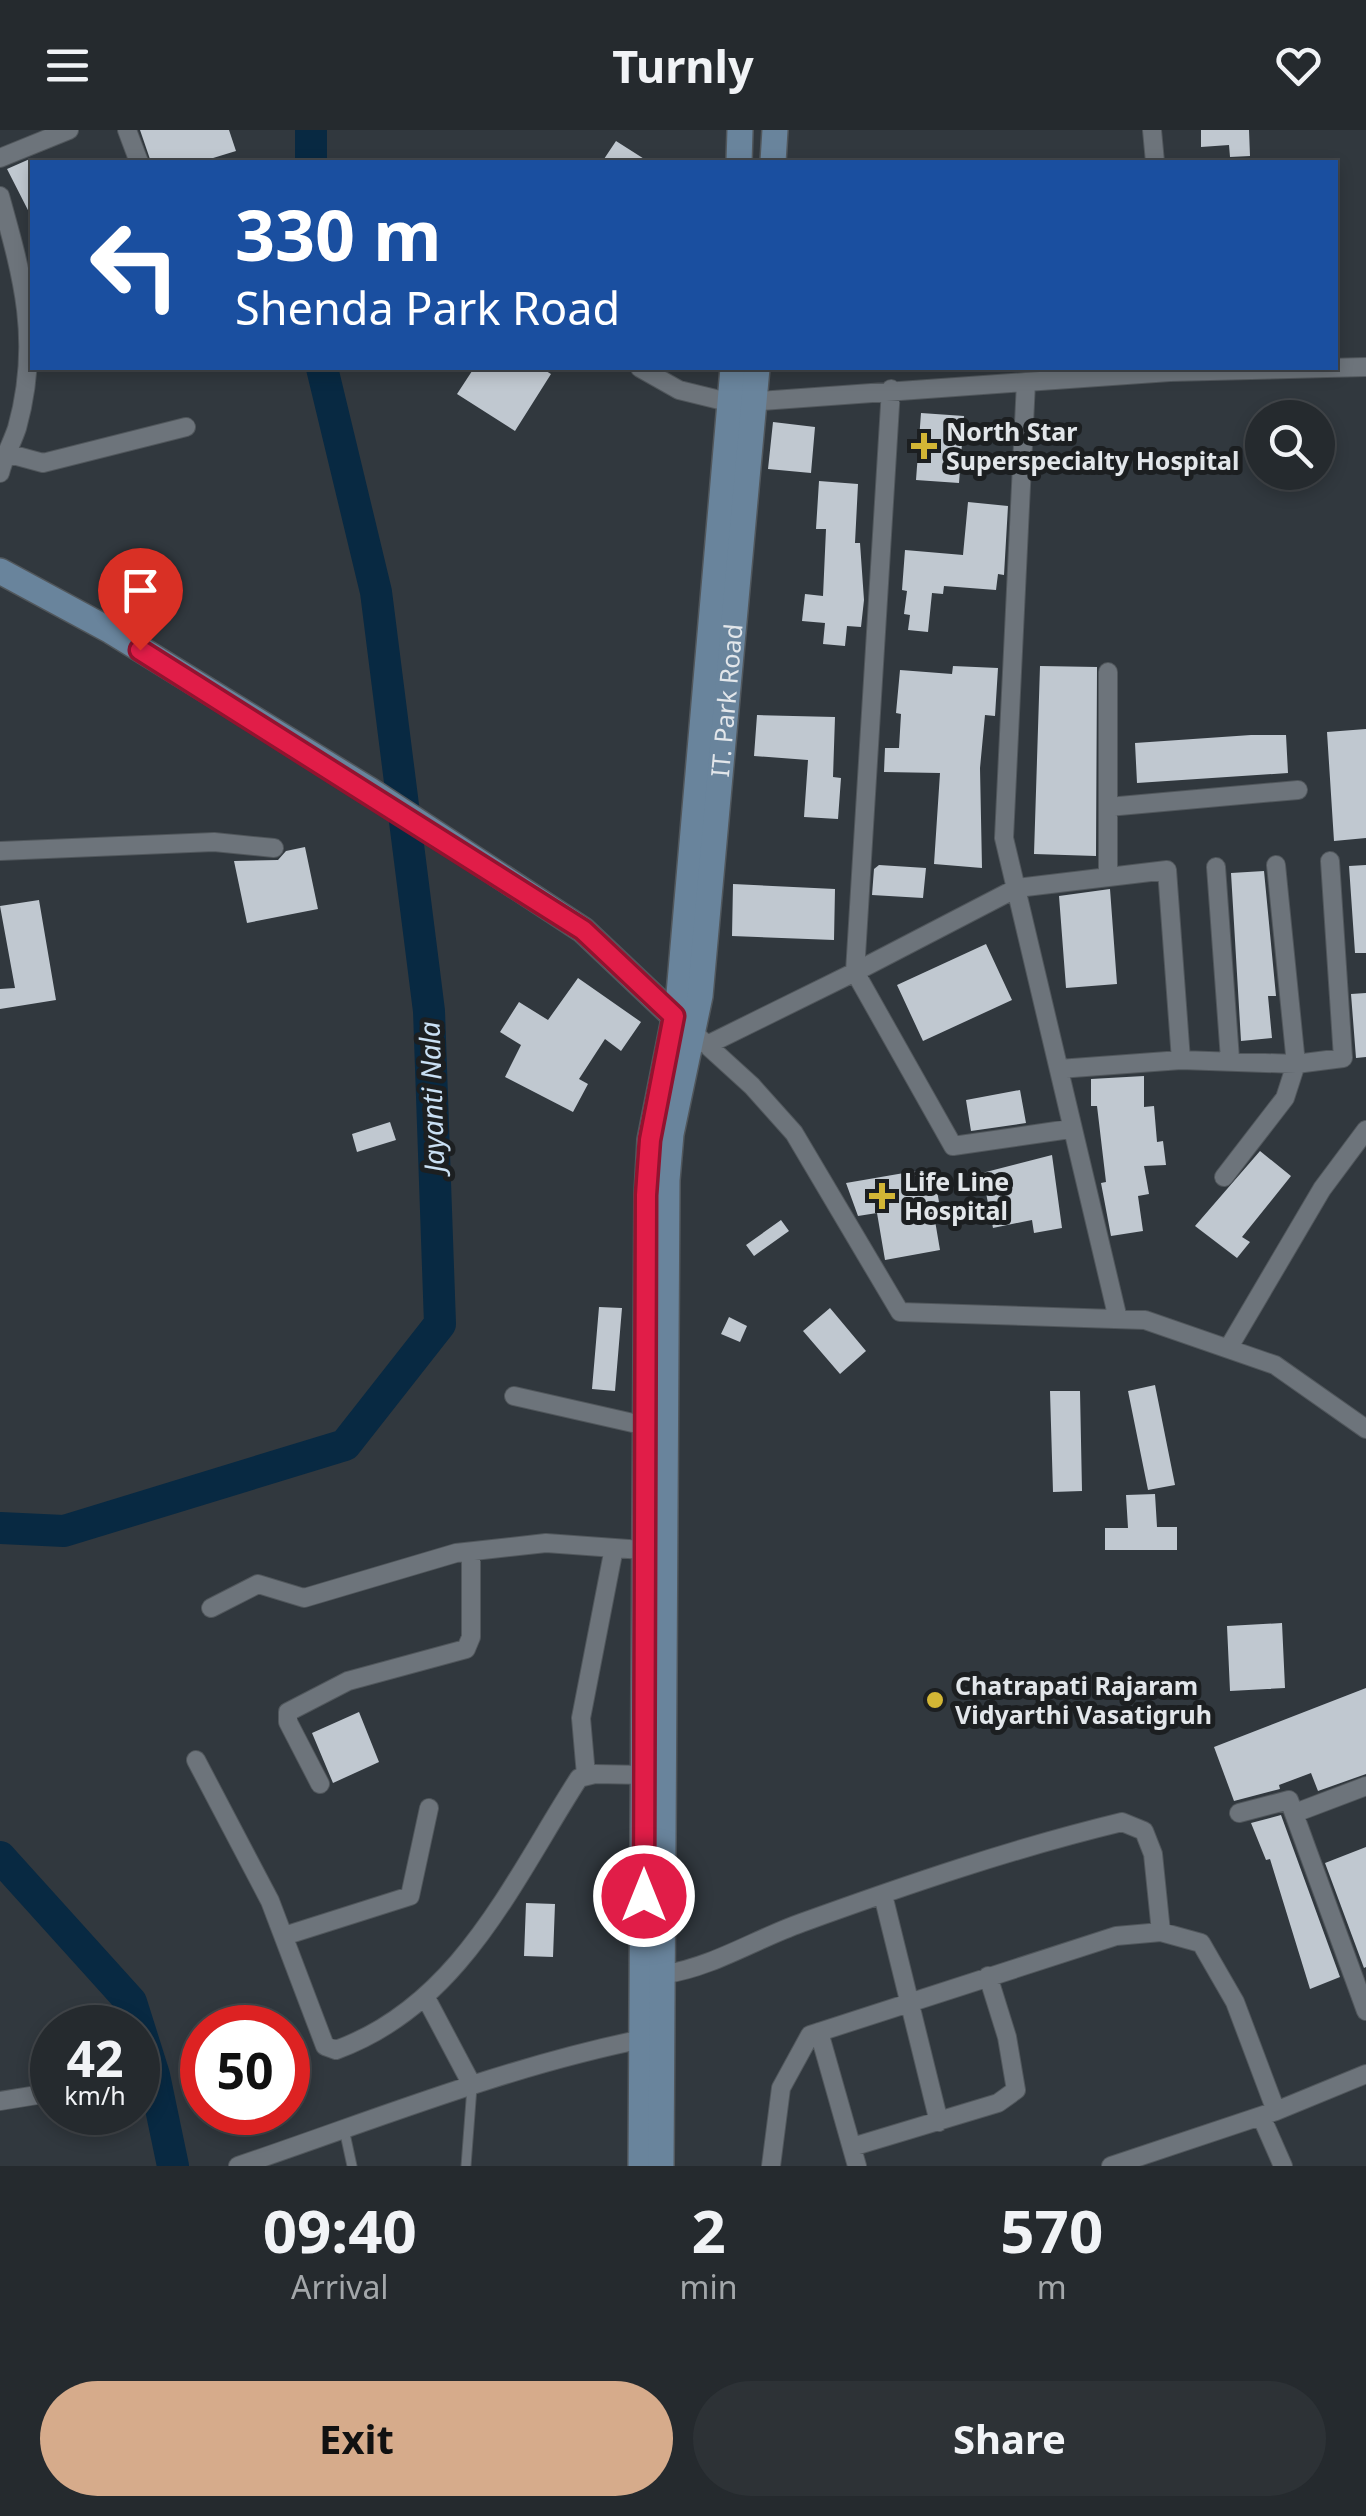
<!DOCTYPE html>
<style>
:root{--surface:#252a2e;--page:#2d3236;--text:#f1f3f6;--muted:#a3a7aa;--line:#42464a;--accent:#d6ab8b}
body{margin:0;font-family:"Noto Sans",sans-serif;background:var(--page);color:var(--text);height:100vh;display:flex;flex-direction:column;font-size:38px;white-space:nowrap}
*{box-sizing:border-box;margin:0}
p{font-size:32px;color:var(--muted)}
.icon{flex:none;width:55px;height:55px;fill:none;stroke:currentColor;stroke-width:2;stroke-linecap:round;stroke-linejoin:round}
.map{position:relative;height:2036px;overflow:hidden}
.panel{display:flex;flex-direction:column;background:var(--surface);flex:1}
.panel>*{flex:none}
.banner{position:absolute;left:30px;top:30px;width:1308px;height:210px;border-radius:0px;box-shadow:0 5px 15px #0003,0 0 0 2px var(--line);background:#1a4fa0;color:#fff;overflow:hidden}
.controls{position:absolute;left:1245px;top:270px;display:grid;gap:20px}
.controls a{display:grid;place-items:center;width:90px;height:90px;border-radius:50%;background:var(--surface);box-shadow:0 5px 15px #0003,0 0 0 2px var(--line);font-size:50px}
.speed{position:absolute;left:30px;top:1875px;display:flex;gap:20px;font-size:50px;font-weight:700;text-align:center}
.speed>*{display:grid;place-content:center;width:130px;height:130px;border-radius:50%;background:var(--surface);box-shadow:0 5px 15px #0003,0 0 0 2px var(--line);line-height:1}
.speed small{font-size:25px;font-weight:400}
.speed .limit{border:15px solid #d22;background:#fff;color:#111}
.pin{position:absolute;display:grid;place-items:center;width:85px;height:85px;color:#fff;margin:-102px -42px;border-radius:50% 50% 50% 0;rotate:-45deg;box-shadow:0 0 10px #0007}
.pin .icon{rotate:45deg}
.me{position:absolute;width:110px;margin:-55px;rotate:0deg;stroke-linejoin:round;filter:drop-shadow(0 0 8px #0008)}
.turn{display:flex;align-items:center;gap:35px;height:210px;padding:0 40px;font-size:45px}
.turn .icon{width:130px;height:130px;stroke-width:2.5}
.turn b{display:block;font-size:70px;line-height:85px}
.eta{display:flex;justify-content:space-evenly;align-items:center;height:170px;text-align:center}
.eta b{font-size:60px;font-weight:700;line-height:70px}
.action{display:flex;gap:20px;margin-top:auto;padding:20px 40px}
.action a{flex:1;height:115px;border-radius:60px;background:var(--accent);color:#111;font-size:40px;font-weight:700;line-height:115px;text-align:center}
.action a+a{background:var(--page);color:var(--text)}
header{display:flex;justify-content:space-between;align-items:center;height:130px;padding:0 40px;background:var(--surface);font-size:45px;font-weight:700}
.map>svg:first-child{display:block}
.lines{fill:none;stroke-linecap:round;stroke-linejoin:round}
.river{stroke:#082942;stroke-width:32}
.building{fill:#c0c8d0}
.service-casing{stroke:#51575c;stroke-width:11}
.minor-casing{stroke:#51575c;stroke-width:20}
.secondary-casing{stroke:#51575c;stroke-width:28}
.service{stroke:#6d747b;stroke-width:9}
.minor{stroke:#6d747b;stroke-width:18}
.secondary{stroke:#69849c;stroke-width:25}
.route-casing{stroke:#92132f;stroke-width:25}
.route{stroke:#e11d48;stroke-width:18}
.poi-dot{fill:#d3b635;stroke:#1c1f21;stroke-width:4}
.labels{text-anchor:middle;stroke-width:10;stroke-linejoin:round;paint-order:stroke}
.poi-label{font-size:25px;font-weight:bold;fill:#e2e6ea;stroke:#1c1f21;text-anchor:start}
.street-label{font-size:25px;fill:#e2e6ea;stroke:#1c1f21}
.water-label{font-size:28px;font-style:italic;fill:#cae0f4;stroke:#1c1f21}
</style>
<header><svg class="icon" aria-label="menu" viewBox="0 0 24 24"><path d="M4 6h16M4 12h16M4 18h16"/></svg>Turnly<svg class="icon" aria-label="heart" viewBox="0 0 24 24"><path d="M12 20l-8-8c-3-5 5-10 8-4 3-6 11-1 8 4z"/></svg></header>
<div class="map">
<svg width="1366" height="2036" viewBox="0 0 1366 2036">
<rect width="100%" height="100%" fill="#31383e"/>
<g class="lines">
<path class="river" d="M311 32V0
M0 1398 64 1401 345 1315 440 1194 429 881 376 462 322 238
M0 1727 131 1872 154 1945 173 2036"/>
</g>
<path class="building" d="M140 0H229L236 21 200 32H151Z
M1201 0H1249L1250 26 1230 27 1229 15 1201 17Z
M616 11 649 32H602Z
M32 28V88L7 39Z
M474 238H541L551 244 515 301 457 264Z
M921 283 964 286 959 353 916 350Z
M773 292 815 297 811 343 768 339Z
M819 351 858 354 855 413H860L864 470 861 497 847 496 845 516 823 514 825 493 802 491 805 464 823 466 826 399H816Z
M968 372 1008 376 1004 445 998 444 996 460 944 456 943 464 932 463 928 502 908 500 910 485 904 484 907 461 902 460 905 420 963 425Z
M953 536 998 538 995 586 985 585 980 638 982 738 934 734 940 643 884 642 885 618H899L901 584 896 583 900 540 952 544Z
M1040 536 1097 537 1096 726 1034 724Z
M757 585 835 587 833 647 841 648 838 689 804 687 808 630 754 626Z
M1366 599V708L1334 711 1327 602Z
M1251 605H1286L1288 643 1137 653 1135 613Z
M305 717 318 779 247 793 234 731 278 730 286 721Z
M879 735 926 738 923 768 872 765 874 739Z
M1366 735V823H1355L1349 736Z
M1264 741 1276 866H1268L1272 908 1241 911 1231 743Z
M733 754 835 759 834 810 732 806Z
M1110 759 1117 854 1066 858 1059 766Z
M39 770 56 870 0 879V859L15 858 0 776Z
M986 814 1012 870 923 911 897 855Z
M578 848 641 892 621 921 605 909 579 949 588 954 573 982 505 947 521 915 500 902 519 872 548 890Z
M1366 863V927L1356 928 1351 864Z
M1144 946V977L1154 976 1157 1012 1163 1011 1166 1035 1144 1036 1149 1064 1138 1066 1143 1101 1111 1106 1101 1053 1106 1052 1097 976H1091V949Z
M1020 960 1026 993 971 1001 966 970Z
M390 992 396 1010 357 1022 352 1004Z
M1260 1021 1291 1046 1242 1107 1250 1112 1237 1128 1195 1096Z
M1052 1025 1062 1098 1034 1103 1032 1090 993 1098 982 1043Z
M933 1038 939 1072 932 1073 940 1120 885 1130 877 1083 858 1086 846 1053Z
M781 1090 789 1101 754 1126 746 1115Z
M599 1177 622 1178 615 1261 592 1259Z
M830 1178 866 1221 840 1244 803 1201Z
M729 1187 747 1196 740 1212 721 1204Z
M1155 1255 1175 1355 1148 1360 1128 1261Z
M1050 1261H1080L1082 1361 1053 1362Z
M1155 1364 1157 1397H1177V1420H1105V1398H1128L1126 1365Z
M1282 1493 1285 1558 1230 1561 1227 1496Z
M1366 1558V1644L1318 1661 1311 1643 1279 1655 1280 1659 1234 1671 1214 1617Z
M359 1582 379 1632 333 1653 312 1603Z
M1281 1685 1340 1847 1310 1859 1270 1729 1266 1730 1251 1693Z
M1366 1717V1837L1364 1838 1325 1733Z
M526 1773 555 1774 553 1827 524 1826Z"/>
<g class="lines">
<g class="service-casing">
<path id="service" d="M344 1999 352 2036
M466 2036 472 1957"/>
</g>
<g class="minor-casing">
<path id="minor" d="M127 0 139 32
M1152 0 1155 32
M0 28 69 0
M0 66C23 148 41 212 17 298 12 313 4 327 0 343
M640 238 679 260 732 273 1026 252 1004 708 1118 1189
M1170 242 1366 237
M1026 252 1170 242 1169 238
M6 323 43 333 186 297
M1108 677 1298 660
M0 721 214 712 274 718
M1216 737 1230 929
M1108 746V542
M696 905 752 956 794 1003 900 1182 1145 1190 1275 1235 1366 1299
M707 915 855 842 891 259
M1059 939 1181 930 1296 934 1343 928 1330 731
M1070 999 953 1016 855 842 1017 758 1167 740 1181 930
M1224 1047 1285 968 1296 934 1276 735
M1229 1217 1322 1059 1366 1000
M514 1266 655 1298
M211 1478 258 1454 304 1468 456 1423 546 1413 656 1421
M196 1630 270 1771 325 1916 336 1920C460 1875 512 1752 579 1648L595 1644 645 1645
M586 1645 581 1588 614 1418
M320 1654 288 1592V1582L348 1551 466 1519 471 1507V1422
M1239 1683 1289 1670 1366 1881
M1295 1683 1366 1656
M883 1765 939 1992
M284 1806 410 1766 429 1678
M666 1844C712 1837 756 1809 801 1793 906 1755 1014 1718 1122 1692L1144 1701 1153 1724 1161 1802
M426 1868 472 1955
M819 1902 857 2036
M0 1971 37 1965
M1261 1986 1283 2036
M852 2017 998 1973 1016 1960 1007 1907 988 1846
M238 2036C374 1990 507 1936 648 1908
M771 2036 781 1958 810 1905 1116 1806 1161 1802 1201 1813 1235 1872 1276 1981
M1111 2036 1276 1981 1366 1944"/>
</g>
<g class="secondary-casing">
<g id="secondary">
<path d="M739 32 740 0"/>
<path d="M773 32 775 0"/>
<path d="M0 441 111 501 371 661 583 800 680 892"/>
<path d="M641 2036 647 1065 650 1010 679 864 733 238"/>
<path id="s1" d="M661 2036 667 1050 671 1004 700 866 757 238"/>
</g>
</g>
<use href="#service" class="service"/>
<use href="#minor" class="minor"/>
<use href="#secondary" class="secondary"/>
</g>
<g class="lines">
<g class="route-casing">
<path id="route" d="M140 520 583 800 674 886 650 1010 646 1065 644 1766"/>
</g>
<use href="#route" class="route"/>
</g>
<g class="poi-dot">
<path d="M919 301h10v10h10v10h-10v10h-10v-10h-10v-10h10z"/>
<path d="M877 1051h10v10h10v10h-10v10h-10v-10h-10v-10h10z"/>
<circle cx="935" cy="1570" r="10"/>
</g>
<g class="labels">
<g class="poi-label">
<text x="946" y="311">North Star<tspan x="946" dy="29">Superspecialty Hospital</tspan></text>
<text x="904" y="1061">Life Line<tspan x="904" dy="29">Hospital</tspan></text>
<text x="955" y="1565">Chatrapati Rajaram<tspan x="955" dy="29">Vidyarthi Vasatigruh</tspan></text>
</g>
<g class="street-label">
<text dy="9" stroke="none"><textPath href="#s1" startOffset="1470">IT. Park Road</textPath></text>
</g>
<g class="water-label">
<text transform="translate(432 967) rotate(-92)" y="10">Jayanti Nala</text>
</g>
</g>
</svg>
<div class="controls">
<a><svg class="icon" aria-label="search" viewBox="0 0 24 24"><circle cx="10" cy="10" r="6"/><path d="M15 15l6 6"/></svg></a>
</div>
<div class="speed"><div>42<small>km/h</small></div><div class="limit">50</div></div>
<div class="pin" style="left:140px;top:520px;background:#d93025"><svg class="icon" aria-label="arrive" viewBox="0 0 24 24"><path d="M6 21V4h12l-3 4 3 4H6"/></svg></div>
<svg class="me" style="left:644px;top:1766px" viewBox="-20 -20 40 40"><circle r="17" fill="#e11d48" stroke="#fff" stroke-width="3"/><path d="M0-11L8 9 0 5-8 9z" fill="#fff"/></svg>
<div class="banner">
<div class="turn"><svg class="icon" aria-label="left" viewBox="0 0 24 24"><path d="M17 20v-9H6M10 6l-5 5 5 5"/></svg><div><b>330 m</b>Shenda Park Road</div></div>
</div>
</div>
<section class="panel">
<div class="eta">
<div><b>09:40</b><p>Arrival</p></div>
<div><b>2</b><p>min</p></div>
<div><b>570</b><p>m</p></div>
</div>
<div class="action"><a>Exit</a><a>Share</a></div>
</section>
